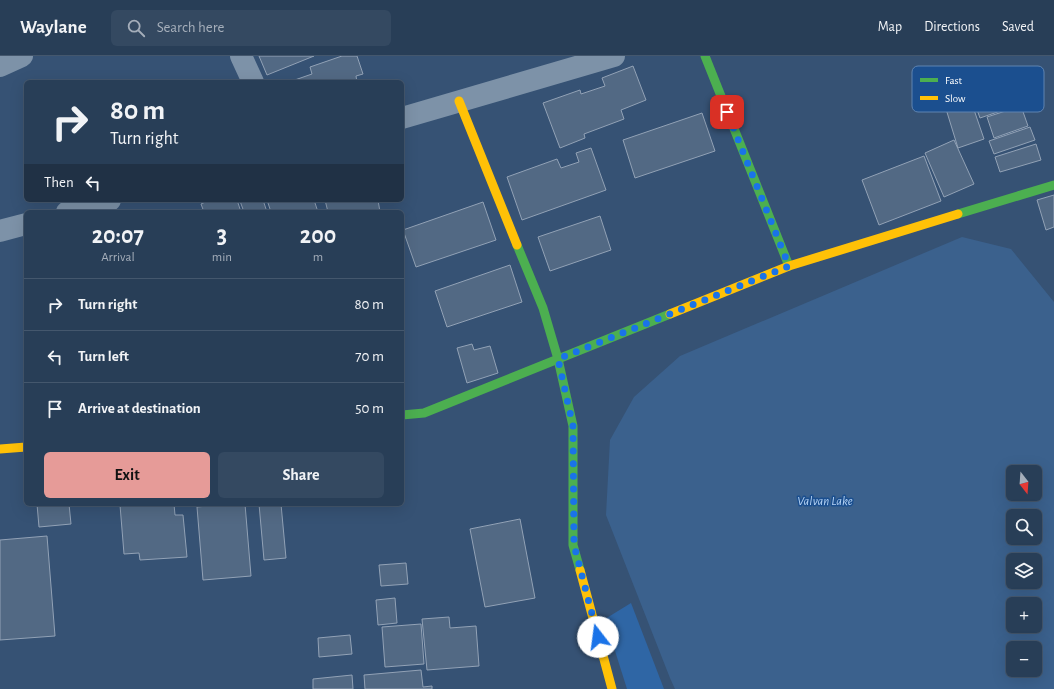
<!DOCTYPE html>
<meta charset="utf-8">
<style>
:root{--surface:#283e57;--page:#344961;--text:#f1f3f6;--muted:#a5aeba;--line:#44576d;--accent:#e69b98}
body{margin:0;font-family:"Alegreya Sans",sans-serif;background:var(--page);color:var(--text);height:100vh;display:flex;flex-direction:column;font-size:15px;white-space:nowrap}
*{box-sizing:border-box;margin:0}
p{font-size:13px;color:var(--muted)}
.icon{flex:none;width:22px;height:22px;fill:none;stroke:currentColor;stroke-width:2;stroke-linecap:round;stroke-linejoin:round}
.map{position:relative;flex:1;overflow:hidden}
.drawer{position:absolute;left:24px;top:154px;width:380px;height:296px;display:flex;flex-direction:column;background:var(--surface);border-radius:6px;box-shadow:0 4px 16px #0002,0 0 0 1px var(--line)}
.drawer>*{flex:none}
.top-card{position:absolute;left:24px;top:24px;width:380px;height:122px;border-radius:6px;box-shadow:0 4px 16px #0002,0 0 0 1px var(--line);background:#283e57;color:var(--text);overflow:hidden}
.needle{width:26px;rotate:163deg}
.buttons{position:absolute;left:1006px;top:409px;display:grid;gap:8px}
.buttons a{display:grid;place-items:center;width:36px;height:36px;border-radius:6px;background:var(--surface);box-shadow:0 4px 16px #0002,0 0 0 1px var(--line);font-size:20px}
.pin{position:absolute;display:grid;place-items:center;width:34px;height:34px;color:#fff;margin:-17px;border-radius:8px;box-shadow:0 2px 6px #0006}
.me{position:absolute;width:44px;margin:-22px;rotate:345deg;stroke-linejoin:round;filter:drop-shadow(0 0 3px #0008)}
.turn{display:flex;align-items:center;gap:14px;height:84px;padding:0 20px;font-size:18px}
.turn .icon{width:52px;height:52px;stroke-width:2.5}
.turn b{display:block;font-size:28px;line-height:34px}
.then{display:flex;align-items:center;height:38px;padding:0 20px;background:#0003;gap:8px;font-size:15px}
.eta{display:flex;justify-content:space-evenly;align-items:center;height:68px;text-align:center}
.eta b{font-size:24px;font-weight:700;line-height:28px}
.action{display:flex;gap:8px;margin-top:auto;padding:8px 20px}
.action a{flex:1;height:46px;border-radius:6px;background:var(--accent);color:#111;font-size:16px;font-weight:700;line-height:46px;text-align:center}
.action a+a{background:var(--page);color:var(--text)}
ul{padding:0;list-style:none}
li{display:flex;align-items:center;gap:12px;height:52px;padding:0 20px;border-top:1px solid var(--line)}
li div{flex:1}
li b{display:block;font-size:15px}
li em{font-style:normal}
header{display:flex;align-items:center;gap:24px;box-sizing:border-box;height:56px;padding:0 20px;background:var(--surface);border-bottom:1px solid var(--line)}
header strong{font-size:19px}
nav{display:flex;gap:22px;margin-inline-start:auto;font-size:14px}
.search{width:280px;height:36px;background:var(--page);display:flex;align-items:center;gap:10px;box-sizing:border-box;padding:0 14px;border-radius:6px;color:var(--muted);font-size:15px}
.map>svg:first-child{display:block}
.green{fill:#2f66a5}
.water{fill:#3b618d;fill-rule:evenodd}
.building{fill:#526984;stroke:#92a2b6}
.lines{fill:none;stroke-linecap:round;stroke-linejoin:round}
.street{stroke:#7d92a8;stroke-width:22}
.fast{stroke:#4caf50;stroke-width:9}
.slow{stroke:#ffc107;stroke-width:9}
.route{stroke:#1a73e8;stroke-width:7;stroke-dasharray:0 12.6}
.labels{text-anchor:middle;stroke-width:3;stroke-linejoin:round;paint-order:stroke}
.water-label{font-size:13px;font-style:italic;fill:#b5d3f5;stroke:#1b4f8f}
.key{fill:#1b4f8f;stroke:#5f84b1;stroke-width:1}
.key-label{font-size:11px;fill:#fff}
</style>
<header>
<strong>Waylane</strong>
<div class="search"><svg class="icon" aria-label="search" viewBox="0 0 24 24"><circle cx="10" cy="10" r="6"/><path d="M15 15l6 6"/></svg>Search here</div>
<nav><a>Map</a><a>Directions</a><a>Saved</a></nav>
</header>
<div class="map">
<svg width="1054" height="633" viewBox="0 0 1054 633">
<rect width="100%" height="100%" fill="#365274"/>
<path class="green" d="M631 547 664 633H627L605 563Z"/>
<path class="water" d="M962 181 1011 193 1054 246V633H675L670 622 606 459 610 384 634 341 680 300ZM1013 416H1035V438H1013ZM1013 460H1035V482H1013ZM1013 504H1035V526H1013ZM1013 548H1035V570H1013ZM1013 592H1035V614H1013Z"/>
<path class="building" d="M259 0H314L267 19Z
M342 0H357L363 18 356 20 357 26H289L312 18 310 11Z
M633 10 646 44 621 54 624 63 584 78 585 82 560 92 543 47 580 34 581 38 605 30 602 22Z
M1012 23 1021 48 980 62 971 37Z
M971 45 984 83 958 92 946 53Z
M1021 50 1028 70 994 82 987 61Z
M702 57 715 95 635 122 623 84Z
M1030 71 1035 84 994 98 989 85Z
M954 84 974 128 944 141 925 97Z
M1036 88 1041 104 1000 116 995 101Z
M591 92 606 134 522 164 507 121 557 103 561 112 579 106 576 97Z
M924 100 941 145 879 169 862 124Z
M1054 139V171L1046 174 1037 144Z
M210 144H237L241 156H204L201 148Z
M243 144H263L267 156H244L240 145Z
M267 144H314L318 156H271Z
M325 144H378L380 156H328Z
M483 146 496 184 416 211 403 174Z
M600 160 611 194 550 215 538 181Z
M510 209 522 246 447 271 435 235Z
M472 288 474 294 490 290 498 317 467 327 457 292Z
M37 448H69L71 468 39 471Z
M128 448H174L175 459H183L187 501 140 504 139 497 124 498 120 449Z
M229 448H245L251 520 203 524 197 451Z
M259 448H281L286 502 264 504Z
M520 463 535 542 485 551 470 473Z
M47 480 55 580 0 584V484Z
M406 507 408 528 381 530 379 509Z
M395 542 397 567 378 569 376 544Z
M449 561 450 572 476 570 479 610 427 614 422 563Z
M421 568 424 608 385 611 382 571Z
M350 579 352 598 319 601 318 582Z
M421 614 423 631 432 630V633H365L364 619Z
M352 619 353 633H313V623Z"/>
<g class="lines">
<path class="street" d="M241 0 253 26
M0 10 22 0
M402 62 614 0
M67 156 110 144
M0 175 26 168"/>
<path class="fast" d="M705 0 789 210
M958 158 1054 129
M517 189 543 252 558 303 573 370V489L580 514
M402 359 424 357 670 258"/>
<path class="slow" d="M459 45 517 189
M670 258 789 210 958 158
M0 393 26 391
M580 514 612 633"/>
</g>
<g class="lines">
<path class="route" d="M598 581 574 489 573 370 558 303 789 210 727 56"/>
</g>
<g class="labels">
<g class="water-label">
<text x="825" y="449">Valvan Lake</text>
</g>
</g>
<rect x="912" y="10" width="132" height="46" rx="6" class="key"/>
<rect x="920" y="22" width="18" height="4" fill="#4caf50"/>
<rect x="920" y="40" width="18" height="4" fill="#ffc107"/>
<g class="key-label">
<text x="945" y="28">Fast</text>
<text x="945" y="46">Slow</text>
</g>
</svg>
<div class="buttons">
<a><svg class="needle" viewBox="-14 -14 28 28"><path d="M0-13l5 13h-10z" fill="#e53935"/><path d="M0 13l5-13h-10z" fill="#a5aeba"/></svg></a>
<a><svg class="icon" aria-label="search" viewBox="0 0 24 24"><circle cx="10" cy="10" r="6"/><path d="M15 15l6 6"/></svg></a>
<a><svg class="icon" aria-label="layers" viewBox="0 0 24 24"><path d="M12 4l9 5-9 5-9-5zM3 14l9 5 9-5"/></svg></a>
<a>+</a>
<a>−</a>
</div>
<div class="pin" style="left:727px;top:56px;background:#d93025"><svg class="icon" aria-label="arrive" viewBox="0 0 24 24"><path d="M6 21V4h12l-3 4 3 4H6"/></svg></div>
<svg class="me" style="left:598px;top:581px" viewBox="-20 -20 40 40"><circle r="19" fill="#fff"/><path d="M0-13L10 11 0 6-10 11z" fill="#1a73e8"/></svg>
<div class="top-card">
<div class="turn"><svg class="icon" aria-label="right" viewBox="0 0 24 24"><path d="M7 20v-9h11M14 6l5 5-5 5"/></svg><div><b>80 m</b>Turn right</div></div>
<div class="then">Then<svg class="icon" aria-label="left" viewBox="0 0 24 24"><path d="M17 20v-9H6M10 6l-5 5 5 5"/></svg></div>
</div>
<section class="drawer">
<div class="eta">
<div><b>20:07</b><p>Arrival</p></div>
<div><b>3</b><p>min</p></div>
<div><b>200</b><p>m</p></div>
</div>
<ul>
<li><svg class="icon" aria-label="right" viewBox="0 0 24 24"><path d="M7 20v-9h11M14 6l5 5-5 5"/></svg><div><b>Turn right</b></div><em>80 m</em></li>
<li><svg class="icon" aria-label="left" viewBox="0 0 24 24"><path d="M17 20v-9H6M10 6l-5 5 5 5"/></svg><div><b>Turn left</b></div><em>70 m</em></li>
<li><svg class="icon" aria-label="arrive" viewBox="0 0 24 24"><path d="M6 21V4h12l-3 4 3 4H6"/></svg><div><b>Arrive at destination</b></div><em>50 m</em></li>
</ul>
<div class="action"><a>Exit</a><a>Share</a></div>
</section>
</div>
